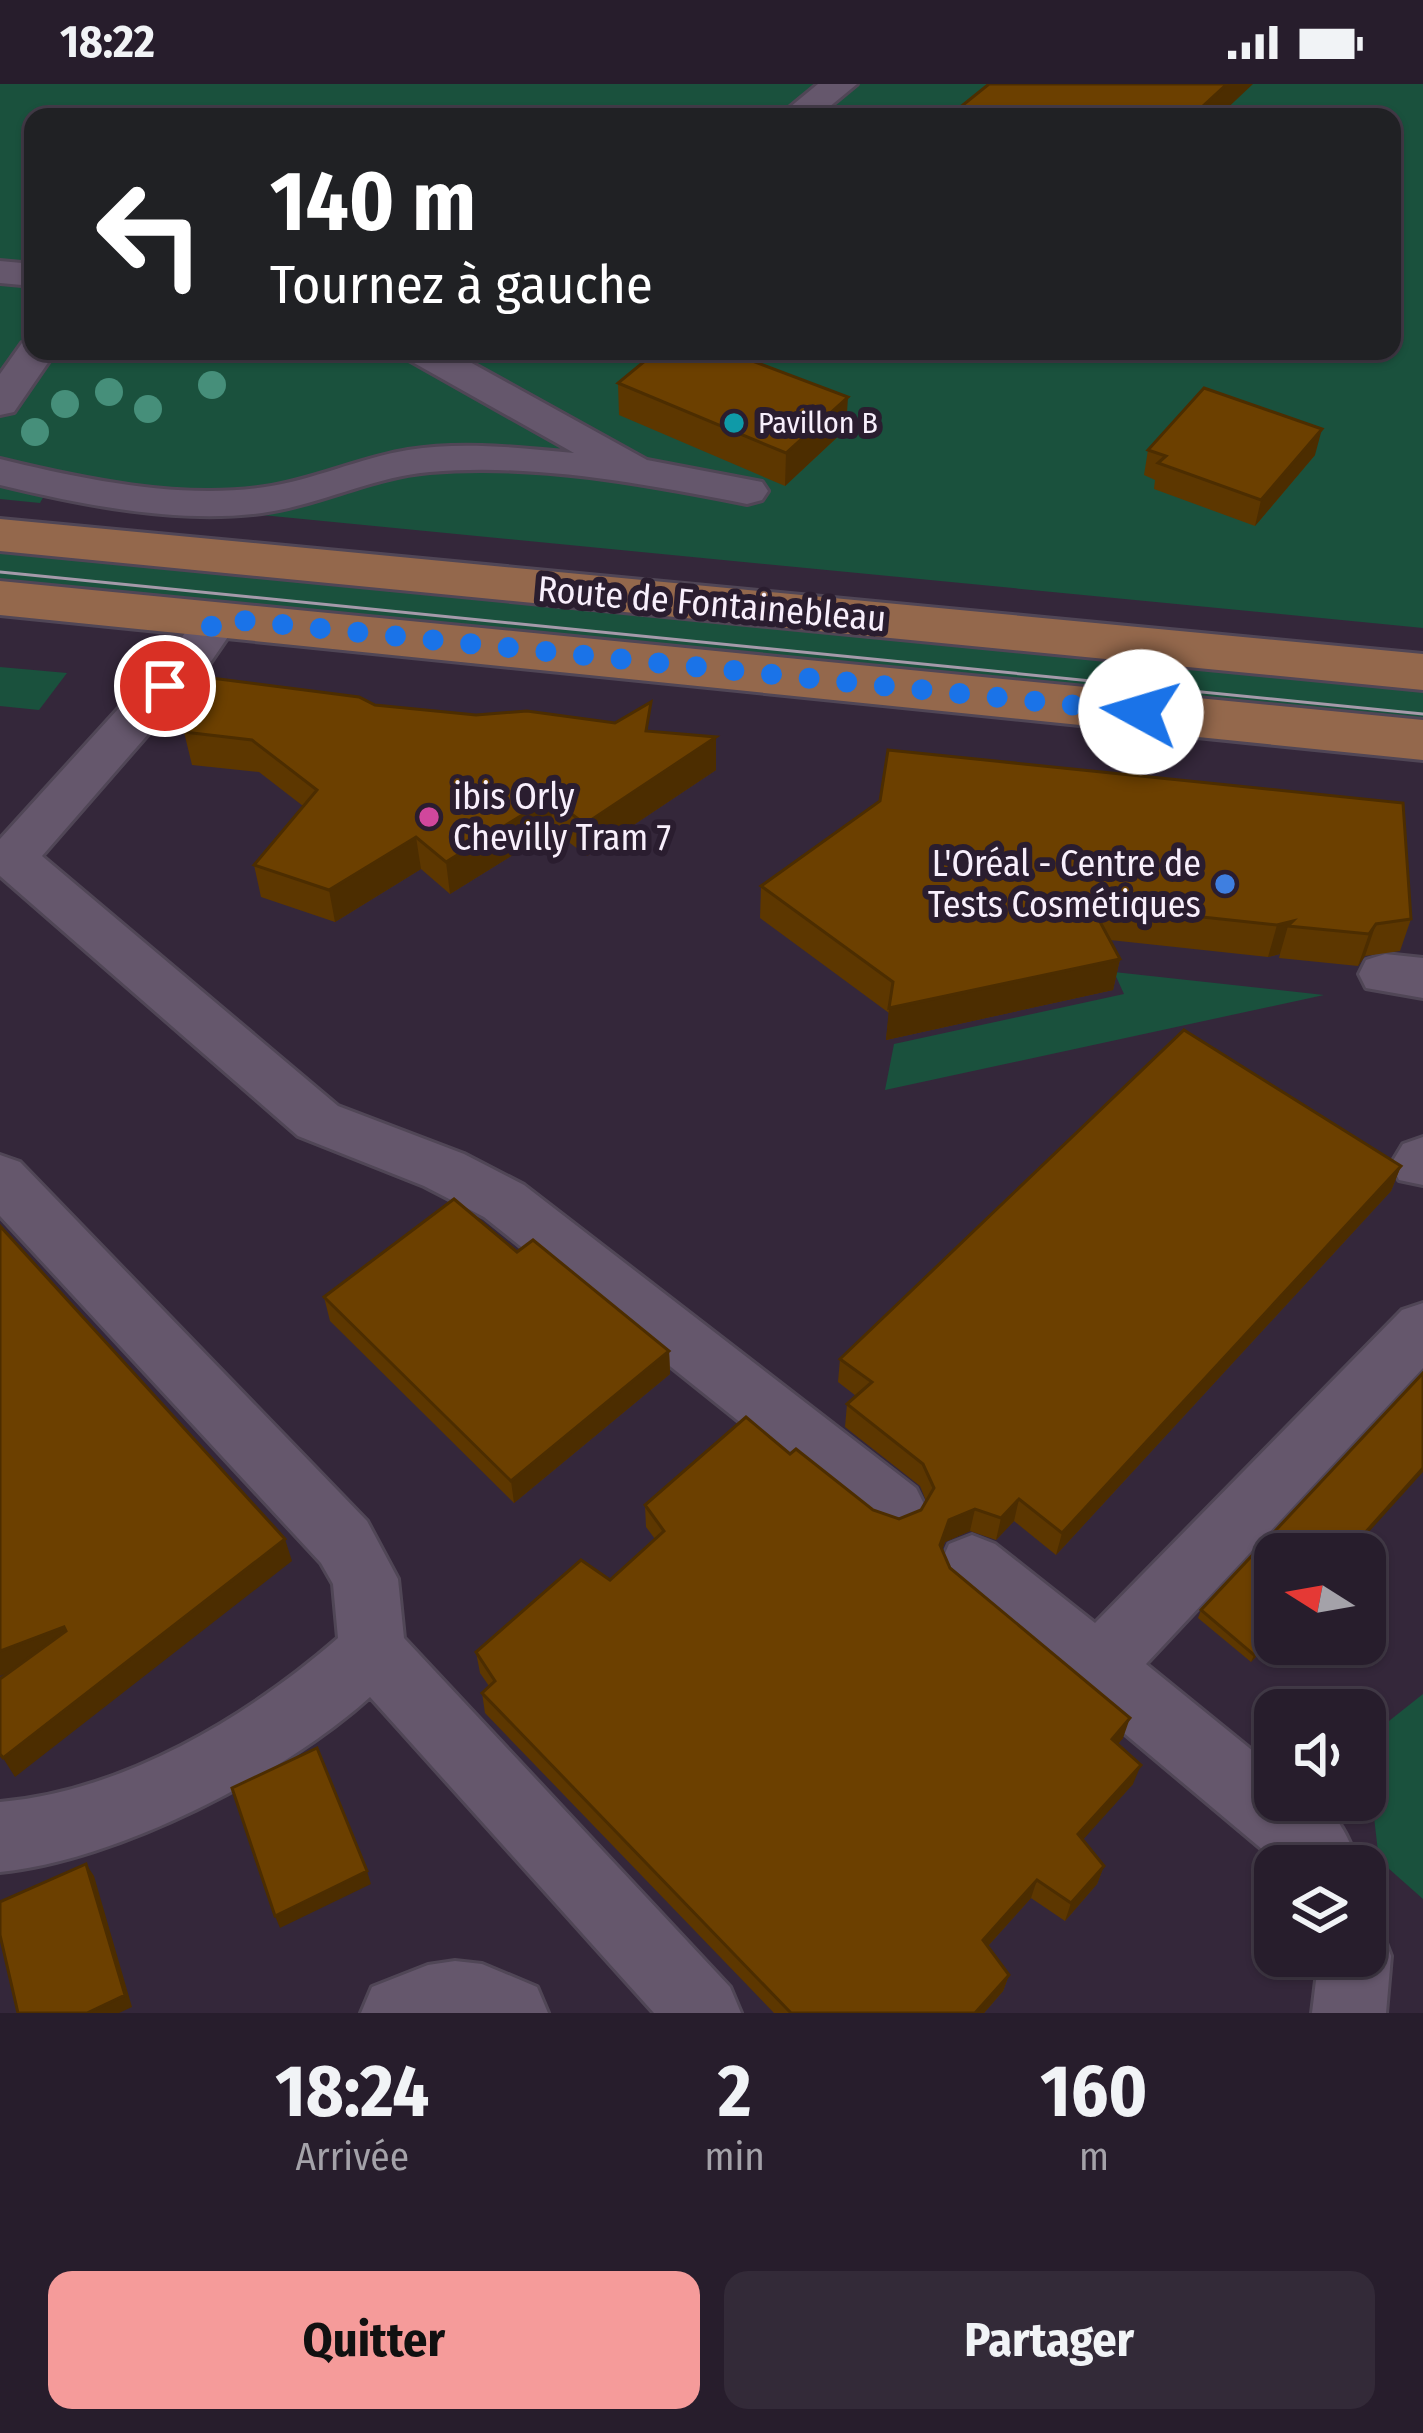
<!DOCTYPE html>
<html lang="fr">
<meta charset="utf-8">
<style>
:root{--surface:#271d2c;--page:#332a38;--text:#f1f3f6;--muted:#a4a2a9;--line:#433b48;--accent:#f59b9a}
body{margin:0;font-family:"Fira Sans Condensed",sans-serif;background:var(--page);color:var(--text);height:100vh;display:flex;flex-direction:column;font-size:45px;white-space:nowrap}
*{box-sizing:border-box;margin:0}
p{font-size:39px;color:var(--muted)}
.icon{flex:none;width:66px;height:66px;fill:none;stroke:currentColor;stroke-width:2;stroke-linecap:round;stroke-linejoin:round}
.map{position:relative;height:1929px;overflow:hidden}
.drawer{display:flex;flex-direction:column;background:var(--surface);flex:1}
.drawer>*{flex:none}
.hud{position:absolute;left:24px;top:24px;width:1377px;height:252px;border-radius:24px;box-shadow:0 3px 9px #0004,0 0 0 3px var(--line);background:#202124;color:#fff;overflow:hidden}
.needle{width:78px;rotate:281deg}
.tools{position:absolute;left:1254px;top:1449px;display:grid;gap:24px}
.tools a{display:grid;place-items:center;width:132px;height:132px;border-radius:24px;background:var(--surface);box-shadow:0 3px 9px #0004,0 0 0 3px var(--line);font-size:60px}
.pin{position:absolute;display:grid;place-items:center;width:102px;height:102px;color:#fff;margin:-51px;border:6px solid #fff;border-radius:50%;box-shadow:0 3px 12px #0007}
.me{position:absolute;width:132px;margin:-66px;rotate:276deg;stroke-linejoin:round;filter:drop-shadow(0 0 9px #0008)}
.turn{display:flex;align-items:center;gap:42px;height:252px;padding:0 48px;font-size:54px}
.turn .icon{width:156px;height:156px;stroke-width:2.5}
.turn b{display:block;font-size:84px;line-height:102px}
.eta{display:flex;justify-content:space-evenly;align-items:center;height:204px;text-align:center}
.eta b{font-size:72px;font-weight:700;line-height:84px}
.cta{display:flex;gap:24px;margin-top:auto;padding:24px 48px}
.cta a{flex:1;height:138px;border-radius:24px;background:var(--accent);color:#111;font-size:48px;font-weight:700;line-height:138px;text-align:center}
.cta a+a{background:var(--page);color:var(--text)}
.status{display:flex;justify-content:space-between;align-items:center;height:84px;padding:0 60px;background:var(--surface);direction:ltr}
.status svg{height:33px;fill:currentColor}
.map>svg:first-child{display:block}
.green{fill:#1a513d;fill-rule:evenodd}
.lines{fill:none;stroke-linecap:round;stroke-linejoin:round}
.minor-casing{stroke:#504656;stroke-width:6}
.major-casing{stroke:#504656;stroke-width:6}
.minor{fill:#65576c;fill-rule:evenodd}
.major{fill:#94684c;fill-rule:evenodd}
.tram{stroke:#a59aaa;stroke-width:3}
.tree{fill:#468f7a}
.wall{fill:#5d3700}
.shaded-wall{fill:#4c2d00}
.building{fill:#6c4000;stroke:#4c2d00;stroke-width:3}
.route{stroke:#1a73e8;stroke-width:21;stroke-dasharray:0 37.8}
.culture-dot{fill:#0f9aa8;stroke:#2a1d2f;stroke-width:4.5}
.hotel-dot{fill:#d1479c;stroke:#2a1d2f;stroke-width:4.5}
.shop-dot{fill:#3f7fe0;stroke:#2a1d2f;stroke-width:4.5}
.labels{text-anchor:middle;stroke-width:12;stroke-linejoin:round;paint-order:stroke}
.far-poi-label{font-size:30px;fill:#f8effc;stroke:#2a1d2f;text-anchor:start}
.street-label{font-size:36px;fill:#f8effc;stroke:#2a1d2f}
.poi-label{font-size:36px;fill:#f8effc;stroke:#2a1d2f;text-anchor:start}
</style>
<div class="status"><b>18:22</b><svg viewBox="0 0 49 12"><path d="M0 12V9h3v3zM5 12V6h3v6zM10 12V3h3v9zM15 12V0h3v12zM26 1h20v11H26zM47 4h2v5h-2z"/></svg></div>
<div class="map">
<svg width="1423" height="1929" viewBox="0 0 1423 1929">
<rect width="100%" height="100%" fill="#34273a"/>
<path class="green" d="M0 0H1423V544L45 410 40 419 0 415ZM33 33H1392V267H33Z
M0 463 1423 603V642L0 499Z
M0 583 67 589 39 626 0 622Z
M1114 888 1324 911 885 1006 894 960 1124 910Z
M1423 1610V1815L1379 1776 1365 1656Z"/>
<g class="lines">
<g class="minor-casing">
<path id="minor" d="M818 0H857L817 33H778Z
M0 177 33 180V202L0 199Z
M33 256V267H56L14 328 0 331V290L22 259Z
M401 267H450L647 376 762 398 768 407 762 416 747 420C645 400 535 379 430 388 372 393 320 421 262 429 178 440 82 421 0 401V375C82 395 181 416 265 403 314 396 359 374 408 366 463 357 519 364 574 369L407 275Z
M218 520 234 524 241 534 210 579 42 772 338 1022 464 1070 524 1101 916 1404 926 1424 916 1444 894 1453 872 1444 484 1133 424 1102 298 1052 0 792V755L178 559 202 524Z
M1385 870 1423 874V914L1366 904 1359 890 1366 876Z
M1423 1053V1101L1399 1096 1391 1080 1403 1060Z
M0 1071 20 1078 367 1437 398 1495 404 1554 730 1903 741 1929H654L370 1613C284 1691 116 1777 0 1788V1718C124 1707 246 1634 338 1554L333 1500 321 1479 0 1132Z
M1423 1219V1284L1146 1580 1275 1685V1716C1332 1716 1338 1730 1360 1782H1282L949 1502 940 1481 949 1460 972 1451 995 1460 1095 1539 1402 1226Z
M1365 1840 1381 1846 1391 1872 1386 1929H1312L1319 1872H1365Z
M455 1877 482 1880 537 1903 548 1929H361L372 1903 428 1881Z"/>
</g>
<g class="major-casing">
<path id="major" d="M0 435 1423 570V606L0 467Z
M0 497 1423 636V676L0 531Z"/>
</g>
<use href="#minor" class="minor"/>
<use href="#major" class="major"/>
<path class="tram" d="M0 488 1423 630"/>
</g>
<g class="tree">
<circle cx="212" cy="301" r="14"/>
<circle cx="109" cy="308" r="14"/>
<circle cx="65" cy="320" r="14"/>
<circle cx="148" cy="325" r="14"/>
<circle cx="35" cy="348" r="14"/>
</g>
<path class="wall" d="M657 267H764L752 278 846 345 785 402 619 331 618 299Z
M907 267H935L927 274Z
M1148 366 1315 371 1255 442 1154 405 1155 396 1144 391Z
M375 621 716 653V686L587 772 553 746 450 810 421 785 335 838 261 813 254 781 303 722 259 688 192 681 184 648Z
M761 802 1411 835 1400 867 1365 872 1358 882 1279 874 1280 870 1268 873 1110 856 1120 875 1113 906 886 956 889 929 760 834Z
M1401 1082 1391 1107 1056 1471 1014 1437 996 1456 970 1447 945 1458 942 1466 950 1484 1123 1654 1118 1660 1133 1700 1083 1755 1104 1782 1097 1800 1065 1837 1031 1814 988 1862 1009 1891 1003 1907 984 1929H774L485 1629 482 1609 489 1602 480 1589 476 1568 610 1496 655 1455 646 1443 645 1421 790 1370 873 1426 899 1435 921 1426 926 1417 920 1402 845 1343 847 1320 856 1312 838 1298 840 1275Z
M517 1168 669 1267 670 1290 514 1419 330 1237 324 1213Z
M1275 1470V1552L1251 1578 1198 1534 1201 1526Z"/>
<path class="shaded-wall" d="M1227 0H1253L1218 33H1191Z
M726 267H764L725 300Z
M848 313 846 345 785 402 786 369Z
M1322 345 1315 371 1255 442 1261 416Z
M716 653V686L587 772 585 740Z
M550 714 553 746 450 810 446 778Z
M416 753 421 785 335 838 329 806Z
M1293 837 1288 842 1280 870 1268 873 1277 841Z
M1376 840 1365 872 1358 882 1369 850Z
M1120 875 1113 906 886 956 889 924Z
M1401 1082 1391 1107 1056 1471 1062 1449Z
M669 1267 670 1290 514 1419 511 1397Z
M1423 1384V1388L1349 1470H1346Z
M1019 1415 1014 1437 996 1456 1001 1434Z
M975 1425 970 1447 945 1458 936 1483 940 1461 949 1436Z
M285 1455 292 1477 15 1693 3 1674Z
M64 1543 75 1563 0 1592V1567Z
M1275 1548V1552L1251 1578 1254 1571Z
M1130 1634 1123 1654 1105 1675 1112 1655Z
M1141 1681 1133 1700 1072 1768 1078 1750Z
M86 1780 94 1792 132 1923 119 1929H87Z
M1104 1782 1097 1800 1065 1837 1071 1819Z
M367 1787 371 1800 280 1844 275 1832Z
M1037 1796 1031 1814 978 1873 983 1856Z
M1009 1891 1003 1907 984 1929H975Z"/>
<path class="building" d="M989 0H1227L1191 33H948Z
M657 267H726L848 313 786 369 618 299Z
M1204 304 1322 345 1261 416 1158 379 1166 372 1148 366Z
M211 594 359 613 375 621 476 631 527 627 615 639 651 618 646 647 716 653 585 740 550 714 446 778 416 753 329 806 254 781 317 706 252 656 184 648Z
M888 666 1403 719 1411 835 1376 840 1369 850 1288 842 1293 837 1277 841 1091 821 1120 875 889 924 893 898 761 802 880 717Z
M1184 946 1401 1082 1062 1449 1019 1415 1001 1434 975 1425 949 1436 940 1461 950 1484 1130 1634 1112 1655 1141 1681 1078 1750 1104 1782 1071 1819 1037 1796 983 1856 1009 1891 975 1929H791L482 1609 495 1597 476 1568 581 1476 610 1496 664 1447 645 1421 746 1333 790 1370 796 1365 873 1426 899 1435 921 1426 934 1404 923 1380 847 1320 872 1298 840 1275Z
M454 1115 517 1168 533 1156 669 1267 511 1397 324 1213Z
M0 1142 285 1455 3 1674 0 1670V1595L66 1547 64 1543 0 1567Z
M1423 1289V1384L1346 1470H1275V1548L1254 1571 1201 1526Z
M317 1664 367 1787 275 1832 232 1704Z
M86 1780 125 1911 87 1929H18L0 1851V1818Z"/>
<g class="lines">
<path class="route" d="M165 602 218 534 1141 628"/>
</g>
<circle class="culture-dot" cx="734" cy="339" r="12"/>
<circle class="hotel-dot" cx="429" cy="733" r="12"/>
<circle class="shop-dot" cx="1225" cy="800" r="12"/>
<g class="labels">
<g class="far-poi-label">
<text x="758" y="349">Pavillon B</text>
</g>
<g class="street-label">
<text transform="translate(712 519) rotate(5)" y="13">Route de Fontainebleau</text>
</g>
<g class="poi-label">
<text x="453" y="725">ibis Orly<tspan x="453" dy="41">Chevilly Tram 7</tspan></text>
<text x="1201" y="792" text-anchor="end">L'Oréal - Centre de<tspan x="1201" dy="41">Tests Cosmétiques</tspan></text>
</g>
</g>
</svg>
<div class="tools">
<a><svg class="needle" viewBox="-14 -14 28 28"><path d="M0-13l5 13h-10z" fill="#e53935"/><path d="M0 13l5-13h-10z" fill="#a4a2a9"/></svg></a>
<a><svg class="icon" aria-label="sound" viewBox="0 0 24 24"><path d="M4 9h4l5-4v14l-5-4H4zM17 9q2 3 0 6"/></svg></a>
<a><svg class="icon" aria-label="layers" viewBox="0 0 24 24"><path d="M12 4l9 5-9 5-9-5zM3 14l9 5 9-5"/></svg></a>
</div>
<div class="pin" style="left:165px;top:602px;background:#d93025"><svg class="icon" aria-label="arrive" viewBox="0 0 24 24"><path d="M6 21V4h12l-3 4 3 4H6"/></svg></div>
<svg class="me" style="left:1141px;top:628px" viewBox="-20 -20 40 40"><circle r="19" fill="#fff"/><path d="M0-13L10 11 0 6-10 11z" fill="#1a73e8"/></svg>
<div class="hud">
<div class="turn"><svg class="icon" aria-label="left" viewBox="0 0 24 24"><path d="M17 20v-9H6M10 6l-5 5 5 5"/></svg><div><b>140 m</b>Tournez à gauche</div></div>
</div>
</div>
<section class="drawer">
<div class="eta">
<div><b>18:24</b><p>Arrivée</p></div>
<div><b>2</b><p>min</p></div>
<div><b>160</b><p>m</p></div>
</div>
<div class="cta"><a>Quitter</a><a>Partager</a></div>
</section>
